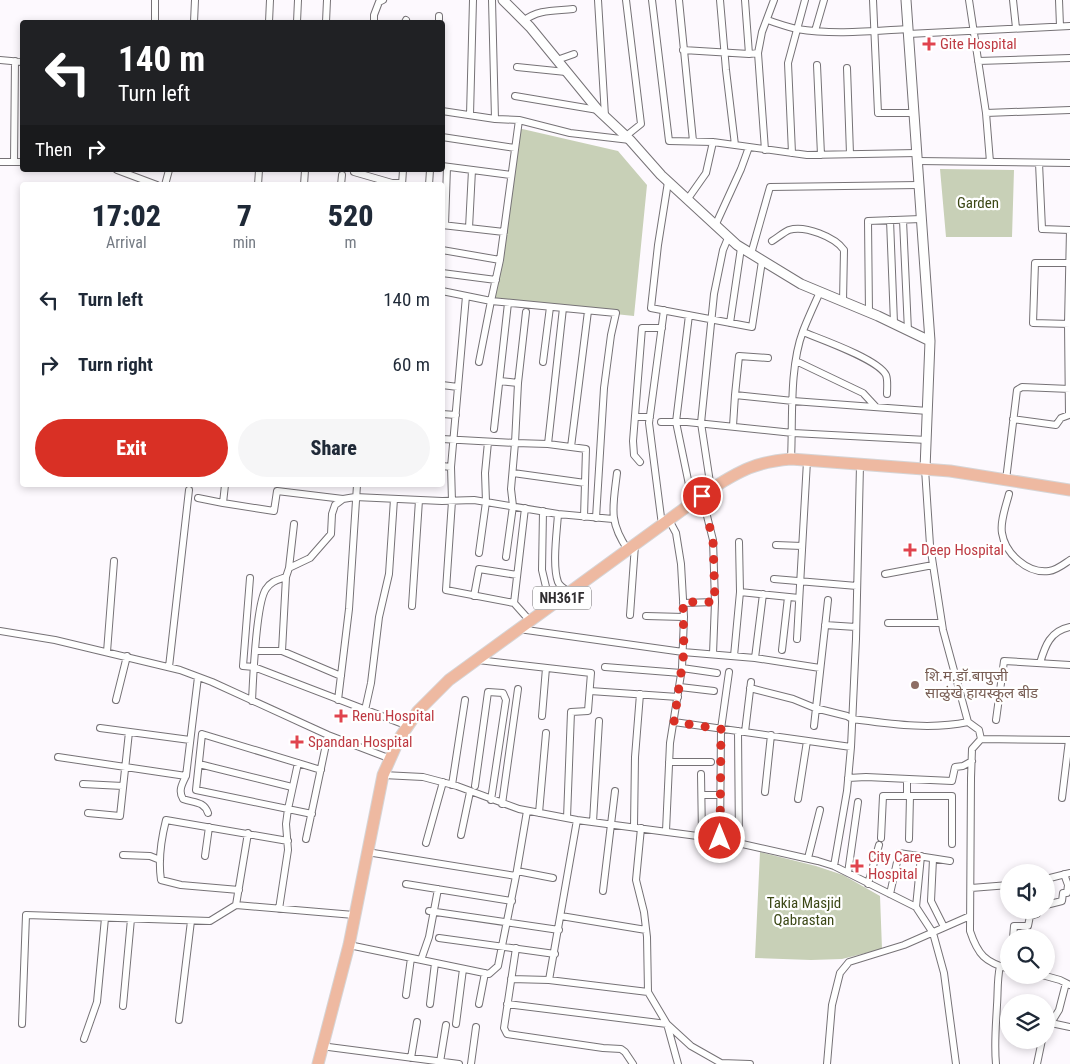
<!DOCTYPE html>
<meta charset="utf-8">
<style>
:root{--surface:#fff;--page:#f6f6f7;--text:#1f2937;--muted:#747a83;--accent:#d93025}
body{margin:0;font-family:"Roboto Condensed","Noto Sans Devanagari",sans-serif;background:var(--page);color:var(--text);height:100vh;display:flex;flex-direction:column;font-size:19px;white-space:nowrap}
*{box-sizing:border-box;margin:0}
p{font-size:16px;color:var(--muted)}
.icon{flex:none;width:28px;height:28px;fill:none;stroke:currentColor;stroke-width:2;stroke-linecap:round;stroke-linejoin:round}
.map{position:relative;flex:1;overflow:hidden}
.drawer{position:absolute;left:20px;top:182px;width:425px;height:305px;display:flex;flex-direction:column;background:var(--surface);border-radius:5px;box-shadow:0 2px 8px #0003}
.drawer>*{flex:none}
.guide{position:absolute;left:20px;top:20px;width:425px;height:152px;border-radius:5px;box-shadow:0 2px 8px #0003;background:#202124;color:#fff;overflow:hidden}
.buttons{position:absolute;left:1000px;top:864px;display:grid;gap:10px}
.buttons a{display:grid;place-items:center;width:55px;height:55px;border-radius:50%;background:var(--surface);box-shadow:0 2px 8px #0003;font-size:25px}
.pin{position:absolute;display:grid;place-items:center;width:42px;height:42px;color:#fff;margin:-21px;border:2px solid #fff;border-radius:50%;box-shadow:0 1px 5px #0007}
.me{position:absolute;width:55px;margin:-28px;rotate:0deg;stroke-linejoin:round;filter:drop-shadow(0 0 4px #0008)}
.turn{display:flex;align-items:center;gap:18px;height:105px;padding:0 15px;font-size:22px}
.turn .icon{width:65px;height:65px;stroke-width:2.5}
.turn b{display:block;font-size:35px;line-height:42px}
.then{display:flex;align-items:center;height:48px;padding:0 15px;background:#0003;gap:10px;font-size:19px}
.eta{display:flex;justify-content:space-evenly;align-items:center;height:85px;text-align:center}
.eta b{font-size:30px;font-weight:800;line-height:35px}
.action{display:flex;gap:10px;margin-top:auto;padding:10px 15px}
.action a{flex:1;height:58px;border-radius:30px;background:var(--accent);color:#fff;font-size:20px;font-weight:800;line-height:58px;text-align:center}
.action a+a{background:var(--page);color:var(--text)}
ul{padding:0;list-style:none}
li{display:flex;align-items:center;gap:15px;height:65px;padding:0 15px}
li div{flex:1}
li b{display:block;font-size:19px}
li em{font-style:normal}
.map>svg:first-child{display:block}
.green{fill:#c8d0b7}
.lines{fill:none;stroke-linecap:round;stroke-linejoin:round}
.street-casing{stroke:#767276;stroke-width:8}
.secondary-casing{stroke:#767276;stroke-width:11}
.highway-casing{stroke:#d6d5d6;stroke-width:13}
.street{stroke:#fff;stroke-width:6}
.secondary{stroke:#fff;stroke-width:9}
.highway{stroke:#eeb9a1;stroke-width:11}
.route{stroke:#d93025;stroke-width:9;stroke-dasharray:0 16.2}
.health-dot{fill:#e0444e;stroke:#fff;stroke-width:2}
.education-dot{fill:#8d6e63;stroke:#fff;stroke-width:2}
.labels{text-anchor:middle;stroke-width:4.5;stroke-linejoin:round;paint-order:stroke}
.shield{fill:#fff;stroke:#6e6d6e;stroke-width:1}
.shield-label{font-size:14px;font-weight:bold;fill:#302e30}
.health-label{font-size:15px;fill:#be3a42;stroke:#fff;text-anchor:start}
.park-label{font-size:15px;fill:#3c4816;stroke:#fff}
.education-label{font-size:15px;fill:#785e54;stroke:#fff;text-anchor:start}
</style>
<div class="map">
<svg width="1070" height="1064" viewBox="0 0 1070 1064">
<rect width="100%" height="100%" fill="#fdf9fe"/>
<path class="green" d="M518 128 618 151 647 185 634 316 491 301Z
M940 169 1014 170 1012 237H946Z
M760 852 816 866 843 875 880 896 882 949 842 959 811 960 755 958Z"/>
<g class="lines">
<g class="street-casing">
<path id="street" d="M492 0 495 119
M598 0 605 116
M652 0 669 141 713 142 807 155 917 153
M679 0 693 141
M720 0 726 70 735 145
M745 0 749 54
M873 0 878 113H914
M969 0 986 113 990 162
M1013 0 1016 28
M1059 0 1060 26
M767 20C777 23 787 27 797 29 833 35 872 31 908 29
M523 21C539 9 554 11 573 9
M155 22V0
M194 22 195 0
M269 22 270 0
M297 22 298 0
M326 22 327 0
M374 22V15L379 2 383 0
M405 22 406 20
M439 22V16
M815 31 824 0
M908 34 1070 26
M683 50 749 54 758 53
M0 60 22 62
M557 60 574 54
M15 61 14 162H22
M978 61 1070 58
M817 65 821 155
M517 67 566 72
M847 68 850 154
M515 96 598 110
M442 111 495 119 519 120 570 133 630 140
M986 113 1070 110
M470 115 473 0
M519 120 500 260 491 301 616 313 611 335 604 388 596 518
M626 136 641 124 626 0
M442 137 515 148
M765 150 758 53 762 32 774 0
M792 153 788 63 805 0
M918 161 1070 163
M0 162H14
M442 166 511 175
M117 170 157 185
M354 172 392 183H402
M668 182 658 245 651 308 752 327 762 261
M165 185 169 170
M258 185 259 170
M304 185 305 170
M341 185 342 175
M402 185 403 170
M429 185 430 170
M687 200 706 173 713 142
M890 220 894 323
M903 220 908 331
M442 225 504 232
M445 225 447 167
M715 226 741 169 749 147
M469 228 472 170
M772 241C777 238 784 232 789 230 805 225 835 237 844 250L843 302
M442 250 500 260
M751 254 770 187 919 185
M1069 263H1035L1033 323 1070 324
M442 273 496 280
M442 291 491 301 479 362
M466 296 451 467 452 501 446 590 514 603 525 508
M869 313 868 221 921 219
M689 315 676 422 693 504
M730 323 741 248
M803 332C820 339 878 359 886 375 888 380 887 389 887 394
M768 358 739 356 735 395 793 401 928 411
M796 361 863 393 876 407
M543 362 550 307
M500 381 518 383 515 443 548 444 586 449 584 517
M518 383 526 312
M442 385 458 387
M442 414 456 415
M635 417H650
M1013 419 1056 425 1061 418 1069 415 1068 324 1070 230 1042 229 1039 163
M661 422H687L793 433 927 440
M733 426 735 395
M494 429 508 303
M442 439 515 443 511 489 513 506 506 557
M548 444 563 308
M571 447 588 311
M791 459C793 420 789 368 803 331 808 318 814 305 820 292
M640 462 634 455 633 441 642 328H662
M442 466 451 467
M925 469 930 545 943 630 968 722 979 730 981 739 972 749 971 778 970 931C978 955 985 962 1009 969
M513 473 585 483
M617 473C613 507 608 521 628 550
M1006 480 1017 390 1022 387 1070 389
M711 489 701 423 714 294 723 250 728 238
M1009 494C1006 506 1000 521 1002 533 1005 553 1027 574 1049 571 1057 570 1064 564 1070 560
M702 496 713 540 715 602 713 654
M198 498 223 503 225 485
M223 503 274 511 277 491 343 499
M543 511 542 570 547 591 556 602
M558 514C557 531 552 566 558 582 560 587 565 589 570 592
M662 525 649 423 664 310
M776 545 802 546
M479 553 486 502 485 473 488 442
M289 568 294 524
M885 574 933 565
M250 578 243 666 254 667 408 726
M774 579 857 586
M740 592 799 598
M474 596 479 569 517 575
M514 603 530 621
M683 603 715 602
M412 606 419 500
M630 615 635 545
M646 616 684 617
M888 623H942
M825 625 856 627
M519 629 683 652 755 658 820 668
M0 631 55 640 180 670 212 682 328 735 391 759
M797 639 807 461
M782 650 788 597
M255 651H282L341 676
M282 651 286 577 289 568 310 558 331 534 332 514 335 505 343 499 355 497 442 501 474 500 558 514 613 519
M107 652 114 561
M734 656 740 592 739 542
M755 658 763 594
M478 660 591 673 588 711 571 712 567 818
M1040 663C1045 646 1050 631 1070 627
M169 667 189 490
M605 667 681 673
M682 668 717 673
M198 677 186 776C182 784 178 791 183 799 194 803 204 801 208 813
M680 687 714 691
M750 688 793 699 815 708 847 716 852 719C891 724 930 730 968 722
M590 691 678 697
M116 700 127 656
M338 700 349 609 357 485
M252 701C253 680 256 603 266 589 271 581 278 580 286 577
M365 710 371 683 379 617 389 574 394 499
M542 716 546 668
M996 720 1004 661 1070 665
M674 722 851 747
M814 726 828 600
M100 728 190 740
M738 731 739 842
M745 732 751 682
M981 739 1070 740
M58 757 186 776
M669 762H711
M199 764 292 787
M701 774 702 836
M383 775 423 777 457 786 519 809 577 820 720 839 818 861 834 866 916 907 933 933 944 973 956 1064
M848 778 866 777 952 781 955 767 963 766 972 761
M83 784 123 786
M452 785 465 700
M475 786 488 692 503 693 506 700 491 800
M765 792 771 735
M702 795H720
M907 796V779
M1062 798 1069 740
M798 799 807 741
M502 804 518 689
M88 813 120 816 129 732
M539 813 546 733
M312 814 196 790 202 734 321 770
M593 822 599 721
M634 827 635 757 640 694
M641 828 636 880 644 912 647 937 648 992 667 1024 691 1046 721 1063 750 1064
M666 831 670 743 682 668 684 617 681 564 676 533 669 520
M461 835 470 792
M881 838 883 796H952V844
M306 839 328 735
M720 839 721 729 729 672
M909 839 910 796
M426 843 443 782
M367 852 516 876
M123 855 150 856 160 860
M205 856 209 827
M808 858 820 810
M933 859 931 901 944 927
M834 866 847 791 851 747 856 639 860 465
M517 871 553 878
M848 873 858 802
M1046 879 1070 873
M406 884 512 901
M868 884 879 845
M971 888 1009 885
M239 890 181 885 161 880C158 860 161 840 166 820L288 841
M603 891 615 791
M890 894 899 853 950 861
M236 905 248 833
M1046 905 1062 901 1063 893H1067L1068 885 1064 874
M916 907 921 856
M279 909 288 850 286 824 288 809 298 763
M429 911 559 930
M561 916 646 930
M439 938 555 954
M1013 938 1014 926H1028L1030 916 1037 914 1038 910
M349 945 489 974 498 966 516 876 527 811
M516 948 504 1028 507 1034 603 1048 621 1049 625 1052 633 1064
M421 960 429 937 438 889
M1042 975 1060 980 1070 985
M511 979 549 980 577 820
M549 980 648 992
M406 995 411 958
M430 1004 435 963
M479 1004 485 973
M507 1004 667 1024 678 1064
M123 1006 131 919
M179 1020 191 921
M1051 1023 1070 1027
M22 1024 26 915 210 921 236 905 354 915
M456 1024 463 969
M1046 1031 1059 1010 1066 983
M84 1039 97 1002 105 918
M321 1046 459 1064
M411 1058 417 1022
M440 1062 446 1025
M471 1064 476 1027
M827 1064 832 1005 840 973 849 962 904 945 970 916
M996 1064C994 1044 996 1025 997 1005 998 992 997 980 1000 966
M1037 1064 1042 1040"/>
</g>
<g class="secondary-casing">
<path id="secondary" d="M503 0 530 27 598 110 630 140 661 175 737 245 801 284 878 316 930 341 925 469
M906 0 930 341"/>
</g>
<g class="highway-casing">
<path id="highway" d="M318 1064 349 945 383 775 399 739 418 711 449 680 711 489C741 470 756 462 791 459L950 471 1070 490"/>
</g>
<use href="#street" class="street"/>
<use href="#secondary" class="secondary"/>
<use href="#highway" class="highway"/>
</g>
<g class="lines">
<path class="route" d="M702 496 713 540 715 602H683L684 652 674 722 721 729 720 838"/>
</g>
<g class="health-dot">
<path d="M926.5 36.5h5v5h5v5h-5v5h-5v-5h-5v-5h5z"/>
<path d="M907.5 542.5h5v5h5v5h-5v5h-5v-5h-5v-5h5z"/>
<path d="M338.5 708.5h5v5h5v5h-5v5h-5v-5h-5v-5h5z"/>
<path d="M294.5 734.5h5v5h5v5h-5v5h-5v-5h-5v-5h5z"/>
<path d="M854.5 858.5h5v5h5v5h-5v5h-5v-5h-5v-5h5z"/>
</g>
<circle class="education-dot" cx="915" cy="685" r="5"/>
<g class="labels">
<rect class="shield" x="533" y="586.5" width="58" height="23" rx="4"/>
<g class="shield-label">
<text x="562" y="603">NH361F</text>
</g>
<g class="health-label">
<text x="940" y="49">Gite Hospital</text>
<text x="921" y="555">Deep Hospital</text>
<text x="352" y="721">Renu Hospital</text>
<text x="308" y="747">Spandan Hospital</text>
<text x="868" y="862">City Care<tspan x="868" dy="17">Hospital</tspan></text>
</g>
<g class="park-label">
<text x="978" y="208">Garden</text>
<text x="804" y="908">Takia Masjid<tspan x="804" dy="17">Qabrastan</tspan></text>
</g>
<g class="education-label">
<text x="925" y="681">शि.म.डॉ.बापुजी<tspan x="925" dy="17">साळुंखे हायस्कूल बीड</tspan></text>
</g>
</g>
</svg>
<div class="buttons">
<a><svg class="icon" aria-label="sound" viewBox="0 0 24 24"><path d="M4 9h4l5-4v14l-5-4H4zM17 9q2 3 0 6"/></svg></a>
<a><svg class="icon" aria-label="search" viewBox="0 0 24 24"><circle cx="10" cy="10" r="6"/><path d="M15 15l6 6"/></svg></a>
<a><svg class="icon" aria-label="layers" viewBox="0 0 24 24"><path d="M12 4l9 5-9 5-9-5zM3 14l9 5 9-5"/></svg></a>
</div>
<div class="pin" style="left:702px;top:496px;background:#d93025"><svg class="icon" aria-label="arrive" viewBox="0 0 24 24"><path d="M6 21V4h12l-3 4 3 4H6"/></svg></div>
<svg class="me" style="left:720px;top:838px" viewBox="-20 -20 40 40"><circle r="17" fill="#d93025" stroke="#fff" stroke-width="3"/><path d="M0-11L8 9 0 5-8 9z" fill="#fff"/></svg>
<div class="guide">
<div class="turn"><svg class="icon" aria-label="left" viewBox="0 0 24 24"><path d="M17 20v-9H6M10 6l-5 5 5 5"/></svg><div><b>140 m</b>Turn left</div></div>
<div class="then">Then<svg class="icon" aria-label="right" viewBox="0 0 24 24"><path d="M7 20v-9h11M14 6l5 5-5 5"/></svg></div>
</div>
<section class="drawer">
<div class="eta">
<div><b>17:02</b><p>Arrival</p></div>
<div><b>7</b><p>min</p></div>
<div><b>520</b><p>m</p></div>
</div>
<ul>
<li><svg class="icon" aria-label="left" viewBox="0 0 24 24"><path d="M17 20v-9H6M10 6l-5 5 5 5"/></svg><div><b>Turn left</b></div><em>140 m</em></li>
<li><svg class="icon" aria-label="right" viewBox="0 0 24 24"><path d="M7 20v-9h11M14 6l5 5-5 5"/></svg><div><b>Turn right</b></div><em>60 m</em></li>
</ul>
<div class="action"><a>Exit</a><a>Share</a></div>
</section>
</div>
